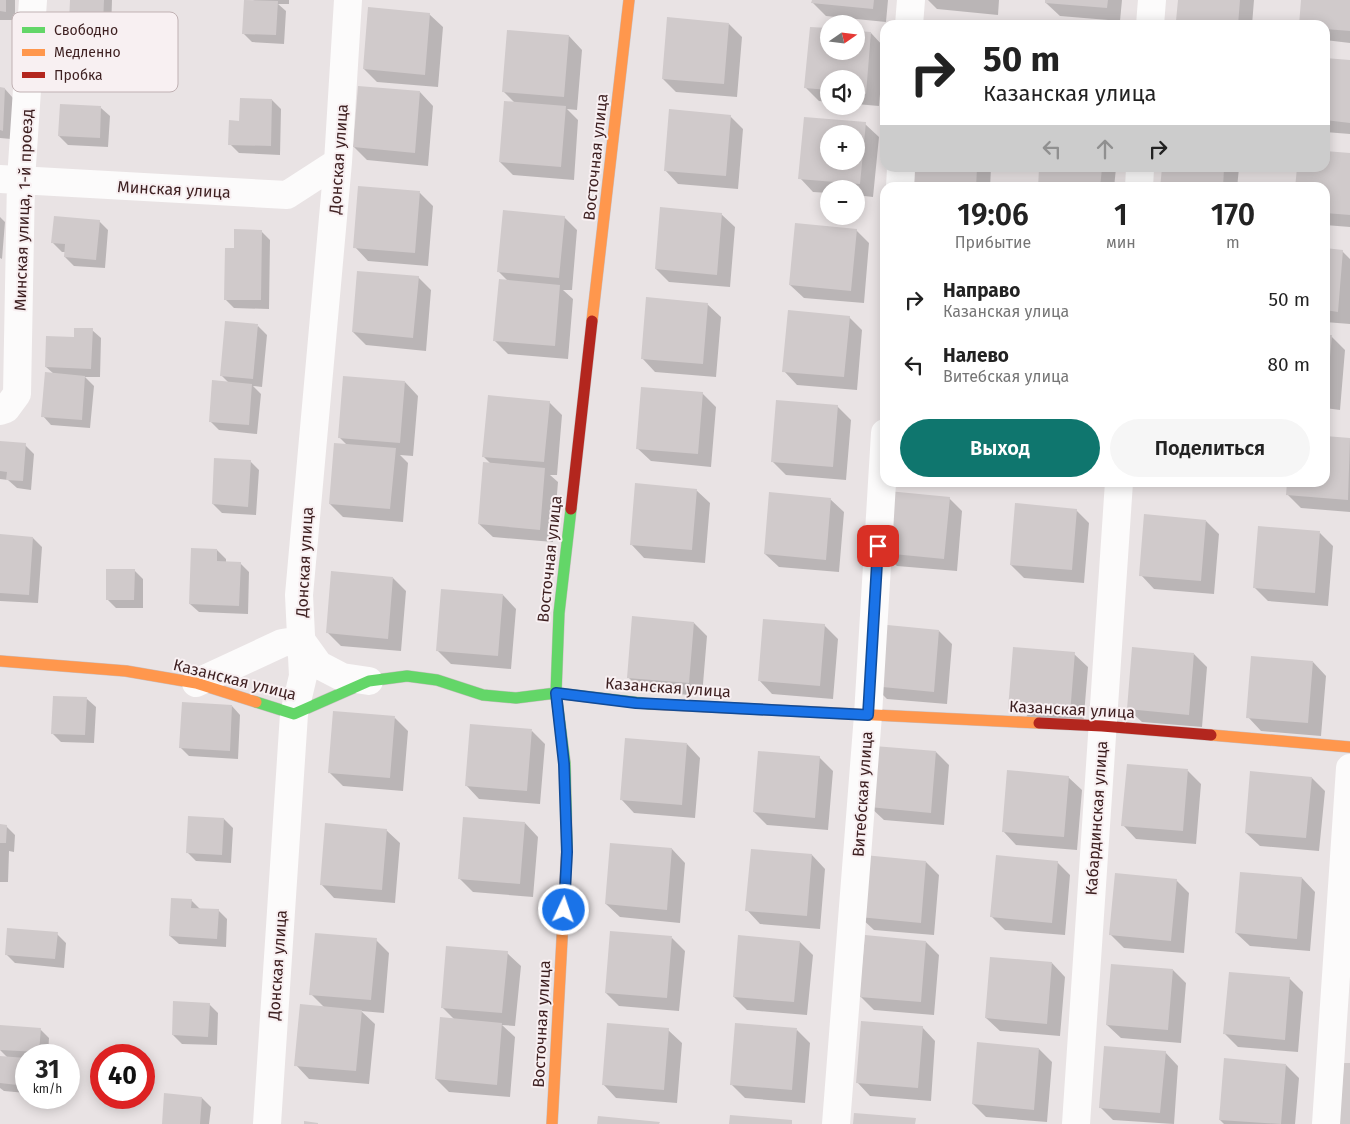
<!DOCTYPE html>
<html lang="ru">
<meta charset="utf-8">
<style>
:root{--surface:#fff;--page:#f6f6f6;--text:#222;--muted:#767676;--accent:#0f766e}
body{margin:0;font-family:"Fira Sans",sans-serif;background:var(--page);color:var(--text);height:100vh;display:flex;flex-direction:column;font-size:19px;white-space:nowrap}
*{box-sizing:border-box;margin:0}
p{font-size:16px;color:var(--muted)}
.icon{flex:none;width:28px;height:28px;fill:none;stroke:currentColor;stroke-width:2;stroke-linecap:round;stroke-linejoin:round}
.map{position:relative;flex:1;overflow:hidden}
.sheet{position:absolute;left:880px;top:182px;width:450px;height:305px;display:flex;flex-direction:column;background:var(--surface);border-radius:15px;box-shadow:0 2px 12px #0003}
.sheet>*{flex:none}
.guide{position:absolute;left:880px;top:20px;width:450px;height:152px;border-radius:15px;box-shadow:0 2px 12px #0003;background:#fff;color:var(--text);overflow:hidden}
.needle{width:32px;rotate:76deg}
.buttons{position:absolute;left:820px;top:15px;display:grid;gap:10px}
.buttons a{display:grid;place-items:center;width:45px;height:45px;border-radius:50%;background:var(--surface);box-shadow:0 2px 12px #0003;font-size:25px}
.speed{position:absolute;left:15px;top:1044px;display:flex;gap:10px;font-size:25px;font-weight:700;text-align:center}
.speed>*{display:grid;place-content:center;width:65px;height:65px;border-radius:50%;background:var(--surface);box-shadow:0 2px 12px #0003;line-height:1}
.speed small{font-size:12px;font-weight:400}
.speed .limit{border:8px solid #d22;background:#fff;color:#111}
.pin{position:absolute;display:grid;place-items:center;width:42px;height:42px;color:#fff;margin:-21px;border-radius:10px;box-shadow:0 2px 8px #0006}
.me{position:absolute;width:55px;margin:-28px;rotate:3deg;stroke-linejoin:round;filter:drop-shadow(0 0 4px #0008)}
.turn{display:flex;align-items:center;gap:18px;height:105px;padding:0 20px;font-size:22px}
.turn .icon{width:65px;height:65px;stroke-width:2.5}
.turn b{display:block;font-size:35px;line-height:42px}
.lanes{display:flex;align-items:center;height:48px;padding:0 20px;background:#0003;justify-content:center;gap:25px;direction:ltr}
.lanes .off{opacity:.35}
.eta{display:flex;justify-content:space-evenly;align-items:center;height:85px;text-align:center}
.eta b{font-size:30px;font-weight:600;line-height:35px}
.action{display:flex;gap:10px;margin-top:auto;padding:10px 20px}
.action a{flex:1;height:58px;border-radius:30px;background:var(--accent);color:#fff;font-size:20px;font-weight:600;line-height:58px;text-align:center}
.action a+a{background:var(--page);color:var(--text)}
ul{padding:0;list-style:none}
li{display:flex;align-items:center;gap:15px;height:65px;padding:0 20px}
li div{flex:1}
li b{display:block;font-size:19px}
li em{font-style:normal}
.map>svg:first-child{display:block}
.shadow{fill:#0003;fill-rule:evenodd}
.building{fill:#d0cacb;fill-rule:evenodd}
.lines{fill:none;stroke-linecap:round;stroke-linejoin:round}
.fast-casing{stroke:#c9bfc0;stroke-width:12}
.slow-casing{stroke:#c9bfc0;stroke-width:12}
.jam-casing{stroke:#c9bfc0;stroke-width:12}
.street{stroke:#fcfbfb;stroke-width:28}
.fast{stroke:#63d668;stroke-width:11}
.slow{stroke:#ff974d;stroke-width:11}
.jam{stroke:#b3261e;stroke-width:11}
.route-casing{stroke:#114b97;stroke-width:12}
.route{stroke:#1a73e8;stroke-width:9}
.labels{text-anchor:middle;stroke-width:4;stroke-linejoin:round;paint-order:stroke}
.street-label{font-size:16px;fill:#3d1f20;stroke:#f8f0f2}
.key{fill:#f8f0f2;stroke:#c0b1b3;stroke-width:1}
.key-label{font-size:14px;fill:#3d1f20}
</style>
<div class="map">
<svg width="1350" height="1124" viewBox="0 0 1350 1124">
<rect width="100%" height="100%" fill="#e9e3e4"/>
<path class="shadow" d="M0 0H15V20H0Z
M72 0H112L111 32 79 30 70 21Z
M253 0H289V4H278L286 11 284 44 252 42 243 33 254 1Z
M813 0H888L886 22 826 16 813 3Z
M928 0H999L998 15 937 9Z
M1047 0H1122L1120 21 1060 16 1046 3Z
M1179 0H1254L1252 25H1182L1178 21Z
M1303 0H1350V43L1325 40V25H1301Z
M429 14 443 27 438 87 377 82 364 69Z
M729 24 742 37 737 97 676 92 663 79Z
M871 33 884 47 879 106 856 104V79H829V102L819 101 806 88 829 51H856Z
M569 36 582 50 577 110 567 109 578 120 574 180 513 175 500 162 515 103 503 91Z
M1325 59 1350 62V134L1325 132Z
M0 89H5L13 98 11 139 0 138Z
M420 92 433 106 428 166 367 160 354 147Z
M272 100 281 109 280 155 239 153 230 144 240 122Z
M101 108 110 116 108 147 68 145 59 136Z
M730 116 743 129 738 189 678 184 665 170Z
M805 118 865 124 879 137 873 197 856 195V189H829V193L813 192 800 178ZM829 134H856V161H829Z
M1325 152 1350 155V227L1325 225V188H1296L1298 168H1325Z
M916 168H991L990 188H917L915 185Z
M1041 168H1116L1114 188H1039Z
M1163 168H1239L1237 188H1161Z
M360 187 420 193 433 206 428 266 368 261 355 247Z
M721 214 735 227 730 287 669 282 656 269Z
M0 217 5 222 2 259 0 258Z
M564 217 577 230 572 290H563L573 299 568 359 508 354 494 340 508 281 499 272Z
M99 221 108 230 105 268 74 266 65 257 66 252H62L53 243Z
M856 230 869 243 864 303 804 298 790 285Z
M261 231 270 240 269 309 234 308 225 299 235 249Z
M1325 250 1342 251 1350 259V324L1325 322Z
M418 277 431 290 426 351 366 345 353 332Z
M707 304 721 317 716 377 655 372 642 358Z
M849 317 862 330 857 390 797 385 784 371Z
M258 326 267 335 262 387 253 386 261 394 257 434 219 430 210 421 229 383 221 375Z
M92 330 101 338 100 377H85L94 386 90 428 51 425 43 416 54 374 46 367 75 339Z
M1325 336H1331L1345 350 1340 410 1325 408Z
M405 382 418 396 413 456 400 455 408 463 403 522 343 517 330 504 347 445 339 437Z
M702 393 716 407 711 467 651 461 637 448Z
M549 402 562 415 557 475H550L558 482 553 542 493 537 479 524 491 464 484 457Z
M837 406 851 420 846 480 786 475 772 461Z
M1325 437 1350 439V512L1301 508 1287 494 1325 482Z
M0 442 25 445 34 454 31 490 17 488 8 480 0 479Z
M250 461 259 470 256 515 222 513 213 504Z
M1070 482H1096V485Z
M1168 482H1218V487Z
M696 490 710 503 705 563 644 558 631 544Z
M949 498 962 511 957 571 897 566 884 553Z
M830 499 844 512 839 572 779 567 765 554Z
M1076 510 1089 523 1084 583 1024 578 1011 565Z
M1206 521 1219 534 1214 594 1154 589 1141 575Z
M1320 533 1333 546 1328 606 1268 601 1254 587Z
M0 535 33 538 42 547 38 603 0 601Z
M217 550 226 559V562L240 563 249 572 248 614 199 612 190 604Z
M134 570 143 579V608H116L107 599Z
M393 578 406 591 401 651 341 646 328 633Z
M503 595 516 609 511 669 451 664 437 650Z
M694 623 707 636 702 696 642 691 628 677Z
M824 625 838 639 833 699 772 694 759 680Z
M939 631 952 644 947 704 887 699 874 686Z
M1074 654 1088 667 1083 727 1022 722Z
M1194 654 1207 667 1202 727 1142 722 1128 709Z
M1313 662 1326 676 1321 736 1261 731 1248 717Z
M87 699 96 707 94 743 61 742 52 733Z
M232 706 240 715 238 759 189 756 180 747Z
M395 718 408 731 403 791 343 786 329 772Z
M532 731 545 744 540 804 479 799 466 785Z
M687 744 700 758 695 818 634 813 621 799Z
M936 752 949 765 944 825 884 820 870 807Z
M819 757 833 771 828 830 767 825 754 812Z
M1128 766 1188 771 1201 784 1196 844 1136 839 1123 825Z
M1068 777 1082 790 1077 850 1016 845 1003 831Z
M1312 778 1325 791 1319 851 1260 846 1246 833Z
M224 819 233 828 231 863 196 861 187 852Z
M525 823 538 837 533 897 473 892 459 878Z
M0 826H6L15 835 14 852 9 851 8 882H0Z
M386 830 400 843 395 903 334 898 321 884Z
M612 844 672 849 685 863 680 923 620 917 606 904Z
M752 850 812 855 825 869 820 929 760 924 747 910Z
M926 862 939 875 934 935 874 930 860 917Z
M1057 862 1070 875 1065 935 1005 930 992 917Z
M1302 878 1315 892 1310 951 1250 946 1236 933Z
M1176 880 1189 893 1184 953 1124 948 1111 935Z
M191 900 200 909 218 910 227 919 226 947 179 944 170 936Z
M57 934 66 943 64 968 15 963 6 954Z
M672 938 685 951 679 1011 619 1006 606 993Z
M376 940 389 953 384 1013 361 1011 375 1024 369 1084 309 1079 296 1065 324 1007 311 994Z
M800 942 813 955 807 1015 747 1010 734 997Z
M926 942 939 955 934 1015 874 1010 860 996Z
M507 953 521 966 515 1026 502 1025 515 1037 510 1097 449 1092 436 1079 455 1020 442 1007Z
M1052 963 1065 977 1060 1036 1000 1031 986 1018Z
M1173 970 1186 983 1181 1043 1121 1038 1107 1025Z
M1230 974 1290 979 1303 992 1298 1052 1238 1047 1225 1034Z
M209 1004 218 1013 217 1045 182 1044 173 1035Z
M922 1027 935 1041 931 1101 870 1096 857 1082Z
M40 1029 49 1038 48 1055H26V1093L4 1091 0 1088V1057L8 1058 0 1050V1035Z
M668 1030 682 1043 677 1103 616 1098 603 1084Z
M797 1030 810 1043 805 1103 745 1098 731 1084Z
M1039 1049 1052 1062 1047 1122 986 1117 973 1104Z
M1165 1052 1178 1066 1174 1124 1113 1120 1100 1107Z
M1286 1065 1299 1078 1295 1124H1224L1220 1120Z
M202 1098 211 1107 209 1124H163Z"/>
<path class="building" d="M0 0H6V12L0 11Z
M70 0H104L103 24 69 22Z
M244 0 278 1 276 35 242 34Z
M812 0H874L873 9 811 3Z
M1045 0H1108L1107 8 1045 3Z
M1178 0H1240L1238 25 1176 21Z
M1301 0H1350V31L1325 29V25H1299Z
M368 7 430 13 425 75 363 69Z
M667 17 729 23 724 84 662 79Z
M810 27 829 28V51H856V31L871 32 866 94 856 93V79H829V90L804 88Z
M507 30 569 35 564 97 502 92Z
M1325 58 1350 60V123L1325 120Z
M358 86 420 91 415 153 353 147Z
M0 87 5 88 3 131 0 130Z
M240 98 272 99 271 146 228 145 229 120 239 121Z
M504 101 566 106 561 167 499 162Z
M60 104 101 106 100 138 58 136Z
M669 109 731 115 726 176 664 171Z
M804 117 866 122 860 184 798 179ZM829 134H856V161H829Z
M1325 151 1350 153V215L1325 213V188H1295L1297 168H1325Z
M915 168H977L976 188 914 186Z
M1039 168H1102L1100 188H1038Z
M1162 168H1224L1223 188H1160Z
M358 186 420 191 415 253 353 248Z
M660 207 722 213 717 275 655 269Z
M503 210 565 216 559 278 497 272Z
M54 216 100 220 96 260 64 257 65 244 51 243Z
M795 223 857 229 851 291 789 285Z
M234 229 262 230 261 300H224L225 248H234Z
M1325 248 1343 250 1338 312 1325 310Z
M357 271 419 276 413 338 352 332Z
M499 279 560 285 555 346 493 341Z
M646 297 708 303 703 364 641 359Z
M788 310 850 316 844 377 782 372Z
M225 321 258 324 253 379 220 376Z
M74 328H93L91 369 45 367 46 336 74 337Z
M1325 335H1332L1326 400H1325Z
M45 372 85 376 82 420 41 417Z
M343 376 405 381 400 443 338 438Z
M212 380 252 384 249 425 209 422Z
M641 387 703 392 698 454 636 449Z
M488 395 550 401 544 462 482 457Z
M776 400 838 405 833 467 771 462Z
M1325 436 1350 438 1348 500 1286 495 1287 482H1325Z
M0 441 26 443 23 481 6 480 7 472 0 471Z
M334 443 396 448 390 509 329 504Z
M214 458 251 460 248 507 212 504Z
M483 462 545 468 540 530 478 524Z
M635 483 697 489 692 550 630 545Z
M888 491 950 497 944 559 883 553Z
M769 492 831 498 826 560 764 554Z
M1015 503 1077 509 1072 570 1010 565Z
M1144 514 1206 520 1201 581 1139 576Z
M1258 526 1320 531 1315 593 1253 588Z
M0 534 33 537 29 595 0 593Z
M191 548 217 549V561L241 562 239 606 189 604Z
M106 569H135L134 600H106Z
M331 571 393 577 388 639 326 633Z
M441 589 503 594 498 656 436 651Z
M632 616 694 622 689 683 627 678Z
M763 619 825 624 820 686 758 681Z
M877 624 939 630 934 692 872 686Z
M1013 647 1075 652 1070 714 1008 709Z
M1132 647 1194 653 1189 715 1127 709Z
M1251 656 1313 661 1308 723 1246 718Z
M53 696 87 697 85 735 51 734Z
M182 702 232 705 230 751 179 748Z
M333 711 395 716 390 778 328 773Z
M470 724 532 729 527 791 465 786Z
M625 738 687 743 682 805 620 800Z
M874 746 936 751 931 813 869 807Z
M758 751 820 756 815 818 753 812Z
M1127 764 1188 769 1183 831 1121 826Z
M1007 770 1069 776 1064 837 1002 832Z
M1250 771 1312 777 1306 838 1245 833Z
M188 816 224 818 222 855 186 853Z
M463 817 525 822 520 884 458 879Z
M325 823 387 829 382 890 320 885Z
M0 824 7 825 6 843H0Z
M610 843 672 848 667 910 605 904Z
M751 849 812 854 807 916 745 911Z
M864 855 926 861 921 923 859 917Z
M996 855 1058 861 1052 923 990 917Z
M1240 872 1302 877 1297 939 1235 933Z
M1115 873 1177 879 1171 941 1109 935Z
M171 898 192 899 191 908 219 909 217 939 169 936Z
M7 928 58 932 55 959 5 955Z
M610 931 672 936 667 998 605 993Z
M315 933 377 938 371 1000 309 995Z
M738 935 800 941 794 1002 733 997Z
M865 935 926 941 921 1002 859 997Z
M446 946 508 951 502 1013 441 1008Z
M990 957 1052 962 1047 1024 985 1018Z
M1111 964 1173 969 1168 1030 1106 1025Z
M1229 972 1290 977 1285 1040 1223 1034Z
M173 1001 210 1003 208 1037 172 1035Z
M300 1004 362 1010 356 1071 294 1066Z
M440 1017 502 1023 497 1085 435 1079Z
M861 1021 923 1026 918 1088 856 1083Z
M607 1023 669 1028 664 1090 602 1085Z
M735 1023 797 1028 792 1090 730 1085Z
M0 1025 41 1028 39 1052 0 1050Z
M977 1042 1039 1048 1034 1110 972 1104Z
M1104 1046 1166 1051 1160 1113 1099 1108Z
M0 1056 26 1058V1086L0 1083Z
M1224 1058 1286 1064 1281 1124 1219 1120Z
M1344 1063H1350V1124H1339Z
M164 1093 202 1097 200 1124H162Z
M854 1113 916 1118 915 1124H853Z
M730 1115 792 1120V1124H729Z
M598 1116 660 1122 659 1124H597Z
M304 1121 318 1123V1124H304Z"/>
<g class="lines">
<g class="fast-casing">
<path id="fast" d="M256 702 294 714 369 681 407 676 437 680 483 695 516 698 556 693 650 704
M567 847 565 763 556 693 559 613 571 509"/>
</g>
<g class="slow-casing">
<path id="slow" d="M592 321 629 0
M0 661 126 671 196 683 256 702
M650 704 1039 723
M1211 735 1350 747
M552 1124 567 847"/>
</g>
<g class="jam-casing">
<path id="jam" d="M571 509 592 321
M1039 723 1102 726 1211 735"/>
</g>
<path class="street" d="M909 25 911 0
M1150 25 1152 0
M0 179 287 195 338 162
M900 188 901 168
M1139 188 1140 168
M0 411 6 409 17 394 21 180 33 0
M196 683 282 643 301 640 319 665 342 677 369 681
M267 1124 294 714 303 676 299 595 338 162 348 0
M836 1124 868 715 885 433
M1076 1124 1119 482
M1326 1124 1350 768"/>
<use href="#fast" class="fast"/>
<use href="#slow" class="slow"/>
<use href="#jam" class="jam"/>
</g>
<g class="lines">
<g class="route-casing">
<path id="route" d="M564 910 567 852 564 764 556 693 636 703 868 715 878 546"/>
</g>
<use href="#route" class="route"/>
</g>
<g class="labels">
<g class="street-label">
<text transform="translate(595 157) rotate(-84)" y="6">Восточная улица</text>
<text transform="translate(338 159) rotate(-86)" y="6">Донская улица</text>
<text transform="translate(174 189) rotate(3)" y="6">Минская улица</text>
<text transform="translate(23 210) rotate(-88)" y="6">Минская улица, 1-й проезд</text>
<text transform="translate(549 559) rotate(-84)" y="6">Восточная улица</text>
<text transform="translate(304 562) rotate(-87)" y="6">Донская улица</text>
<text transform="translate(235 679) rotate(14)" y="6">Казанская улица</text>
<text transform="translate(668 687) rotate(4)" y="6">Казанская улица</text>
<text transform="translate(1072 709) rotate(3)" y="6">Казанская улица</text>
<text transform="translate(862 794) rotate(-86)" y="6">Витебская улица</text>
<text transform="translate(1096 818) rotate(-86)" y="6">Кабардинская улица</text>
<text transform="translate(277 965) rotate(-86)" y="6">Донская улица</text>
<text transform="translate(541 1024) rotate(-87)" y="6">Восточная улица</text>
</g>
</g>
<rect x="12" y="12" width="166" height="80" rx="8" class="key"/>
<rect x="22" y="27" width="23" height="6" fill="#63d668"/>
<rect x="22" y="49" width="23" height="7" fill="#ff974d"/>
<rect x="22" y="72" width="23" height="6" fill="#b3261e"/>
<g class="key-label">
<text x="54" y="35">Свободно</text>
<text x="54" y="57">Медленно</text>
<text x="54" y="80">Пробка</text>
</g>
</svg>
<div class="buttons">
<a><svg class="needle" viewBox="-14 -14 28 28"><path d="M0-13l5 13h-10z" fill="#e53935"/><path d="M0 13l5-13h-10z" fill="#767676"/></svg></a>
<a><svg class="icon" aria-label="sound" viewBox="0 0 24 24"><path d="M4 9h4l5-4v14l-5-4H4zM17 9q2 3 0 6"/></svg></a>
<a>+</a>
<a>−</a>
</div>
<div class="speed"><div>31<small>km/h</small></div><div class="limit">40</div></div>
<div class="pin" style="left:878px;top:546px;background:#d93025"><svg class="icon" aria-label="arrive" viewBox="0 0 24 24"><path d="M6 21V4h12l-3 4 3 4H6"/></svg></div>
<svg class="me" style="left:564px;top:910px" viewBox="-20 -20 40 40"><circle r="17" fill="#1a73e8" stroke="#fff" stroke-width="3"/><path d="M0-11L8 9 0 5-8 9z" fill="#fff"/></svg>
<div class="guide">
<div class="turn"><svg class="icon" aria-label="right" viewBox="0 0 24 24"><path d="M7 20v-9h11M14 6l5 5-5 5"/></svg><div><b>50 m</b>Казанская улица</div></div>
<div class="lanes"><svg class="icon off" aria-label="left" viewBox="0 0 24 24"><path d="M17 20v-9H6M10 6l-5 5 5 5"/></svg><svg class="icon off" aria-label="ahead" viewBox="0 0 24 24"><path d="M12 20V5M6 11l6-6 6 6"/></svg><svg class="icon" aria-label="right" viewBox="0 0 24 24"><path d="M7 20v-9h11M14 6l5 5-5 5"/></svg></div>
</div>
<section class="sheet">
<div class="eta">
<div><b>19:06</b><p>Прибытие</p></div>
<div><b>1</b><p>мин</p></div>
<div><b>170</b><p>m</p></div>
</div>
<ul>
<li><svg class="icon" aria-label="right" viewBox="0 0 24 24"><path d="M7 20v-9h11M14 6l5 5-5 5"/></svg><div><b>Направо</b><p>Казанская улица</p></div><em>50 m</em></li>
<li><svg class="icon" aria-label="left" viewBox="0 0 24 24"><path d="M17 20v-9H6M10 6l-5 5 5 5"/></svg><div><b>Налево</b><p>Витебская улица</p></div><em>80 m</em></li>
</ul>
<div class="action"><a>Выход</a><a>Поделиться</a></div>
</section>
</div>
